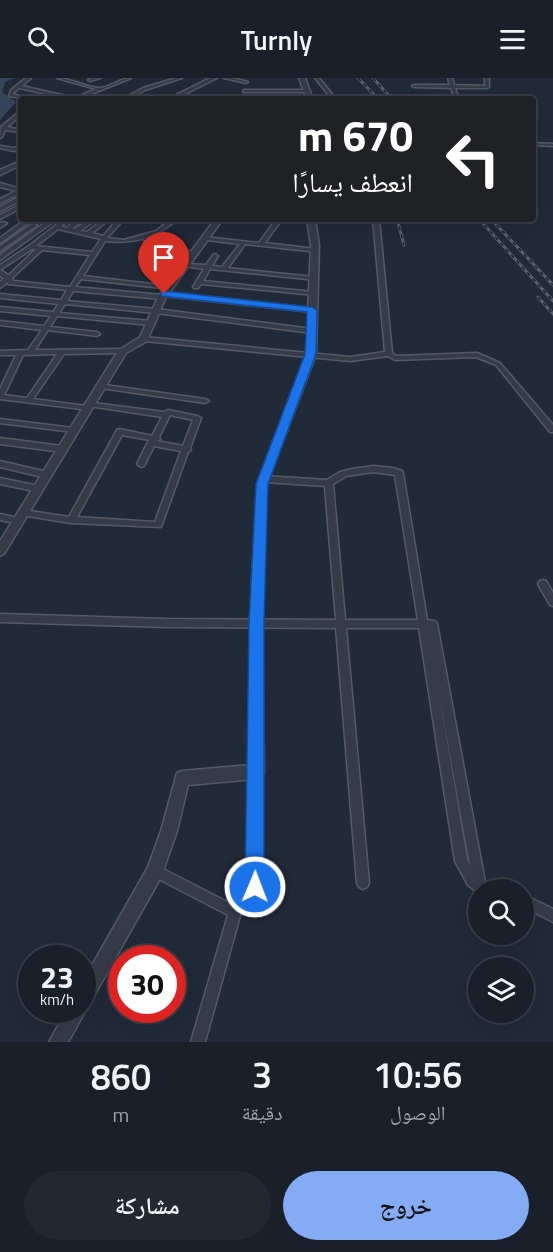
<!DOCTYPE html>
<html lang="ar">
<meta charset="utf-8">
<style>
:root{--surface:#19202a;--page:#222832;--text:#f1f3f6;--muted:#9fa3a8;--line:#373e47;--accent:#85abf4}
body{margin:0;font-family:"Titillium Web","Noto Naskh Arabic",sans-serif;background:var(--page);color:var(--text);direction:rtl;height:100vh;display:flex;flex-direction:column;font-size:22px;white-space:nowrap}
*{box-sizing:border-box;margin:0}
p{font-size:20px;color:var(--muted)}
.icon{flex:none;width:33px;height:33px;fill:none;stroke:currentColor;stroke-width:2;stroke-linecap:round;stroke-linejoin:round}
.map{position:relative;height:964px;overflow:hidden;direction:ltr}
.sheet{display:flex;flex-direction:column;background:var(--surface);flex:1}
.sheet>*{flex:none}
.hud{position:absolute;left:18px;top:18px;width:518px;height:126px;border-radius:6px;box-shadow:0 6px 24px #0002,0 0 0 2px var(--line);direction:rtl;background:#202124;color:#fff;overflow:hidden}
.buttons{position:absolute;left:468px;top:801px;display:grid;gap:12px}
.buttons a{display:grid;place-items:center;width:66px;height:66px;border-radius:50%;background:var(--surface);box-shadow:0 6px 24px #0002,0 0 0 2px var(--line);font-size:30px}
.speed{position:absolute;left:18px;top:867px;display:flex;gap:12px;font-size:30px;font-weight:700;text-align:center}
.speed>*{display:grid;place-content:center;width:78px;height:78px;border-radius:50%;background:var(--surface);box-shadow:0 6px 24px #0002,0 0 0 2px var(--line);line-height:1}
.speed small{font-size:15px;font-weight:400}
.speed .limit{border:9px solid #d22;background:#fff;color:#111}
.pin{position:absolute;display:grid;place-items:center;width:51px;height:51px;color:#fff;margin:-62px -26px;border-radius:50% 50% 50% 0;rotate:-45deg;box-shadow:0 0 6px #0007}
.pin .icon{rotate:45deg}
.me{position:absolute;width:66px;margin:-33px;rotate:1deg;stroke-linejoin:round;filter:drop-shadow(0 0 4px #0008)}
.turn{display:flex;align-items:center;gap:21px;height:126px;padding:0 24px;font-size:27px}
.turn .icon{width:78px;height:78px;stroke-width:2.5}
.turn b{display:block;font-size:42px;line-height:51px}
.eta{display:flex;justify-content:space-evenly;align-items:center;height:102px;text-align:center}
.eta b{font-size:36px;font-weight:600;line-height:42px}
.button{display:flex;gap:12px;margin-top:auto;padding:12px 24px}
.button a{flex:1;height:69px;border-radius:36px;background:var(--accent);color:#111;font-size:24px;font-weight:600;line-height:69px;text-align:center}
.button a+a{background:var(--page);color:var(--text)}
header{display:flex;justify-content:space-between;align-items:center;height:78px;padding:0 24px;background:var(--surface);font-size:27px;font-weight:600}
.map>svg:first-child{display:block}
.water{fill:#35455f}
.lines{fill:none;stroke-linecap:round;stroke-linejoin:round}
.minor-casing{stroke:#525a66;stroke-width:3}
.tertiary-casing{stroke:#525a66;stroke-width:3}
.minor{fill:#353c48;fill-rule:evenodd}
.tertiary{fill:#353c48;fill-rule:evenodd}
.rail-casing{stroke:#57606f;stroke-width:3}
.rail{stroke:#1a212d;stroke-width:1.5;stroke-dasharray:4;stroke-linecap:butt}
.route{fill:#1a73e8;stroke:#114b97;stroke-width:1.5}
</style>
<header><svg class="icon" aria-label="menu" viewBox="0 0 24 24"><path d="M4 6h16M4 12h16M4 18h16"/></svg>Turnly<svg class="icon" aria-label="search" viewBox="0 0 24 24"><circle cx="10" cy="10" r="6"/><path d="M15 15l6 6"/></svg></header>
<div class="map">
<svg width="553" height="964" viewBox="0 0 553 964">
<rect width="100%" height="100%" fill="#212a38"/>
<path class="water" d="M0 0H14L5 4 2 14 16 24 0 42Z"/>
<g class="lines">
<g class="minor-casing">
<path id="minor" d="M26 0H31L22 8 75 20 96 11 57 0C71 0 87 10 99 10 110 10 120 0 131 0L79 21H69L19 10 12 16 29 21 9 18 11 12Z
M93 0H100L90 3 88 2Z
M176 0H182L145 12 128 21H123L143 10Z
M224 0H232L248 4 246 5Z
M315 0H319L336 21H332Z
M448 0H452L454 7 485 8V0H489V9L487 10H455L459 21H455L451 10 414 9 412 8 414 7H450Z
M244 12H307L309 13 307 14H243Z
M19 34H21V37L7 49 21 52V54L5 52 2 59 0 60 1 49Z
M532 65 553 66V68L532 67Z
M0 68 14 70 21 68V71L14 73 0 70Z
M0 105 21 111V115L0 125V121L16 113 0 109Z
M21 118V122L0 133V129Z
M21 126V130L0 141V137Z
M26 141H33L0 165V160Z
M50 141H57L0 182V177Z
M64 141H70L61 148 66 150 78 141H84L72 151H75L90 141H97L80 153 87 154 104 141H110L92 155 103 158 118 141H124L107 160 124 162 156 153 171 141H177C156 161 132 166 105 163L83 198 169 208 171 209V211L81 201 75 209 162 217V215L164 214 313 230 316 232 313 234 164 218V220L162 221 73 213 67 223 156 231 312 251 315 253 312 255 156 235 65 226 59 235 150 243 153 245 150 247 57 238 50 249 97 254 100 256 97 258 48 252 35 272 123 271 126 273 123 275 64 276 33 321 86 328 90 330 89 332 0 321V311L16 277H0V273L28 272 42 252 0 247V243L44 248 51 238 0 233V229L53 234 59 226 0 220V216L61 222 67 212 8 206 7 199 36 171H32L0 192V187L29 168ZM58 151 101 161 92 174 36 168ZM42 172 90 177 70 209 13 203 12 200ZM57 276 27 320 4 317 23 277Z
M135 141H141L136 145 133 143Z
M276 141H282L265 165 316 171 318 172V174L245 166 228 190 314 199 317 201 316 202 210 191 203 203 313 214 316 216 315 217 201 206 198 210H194L193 209 204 191 185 188V186L206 187 213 177 215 176 218 178 212 188 222 189 240 166 207 162 205 161V159L259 165Z
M373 141H379L392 275 396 278 477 275 500 285 553 347V354H550L496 287 476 279 395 282 388 278 350 283 144 263 141 261 144 259 350 279 385 274Z
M2 144 7 145 0 150V145Z
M32 146 37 147 0 173V168Z
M144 160H148L198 176 193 177 144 162Z
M98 306 205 321 209 323 205 325 101 310 97 308Z
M86 324 164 334 168 332 197 338 201 340 190 370 191 372 188 374 161 449 71 445 21 437 20 435 21 433 24 432 69 439 117 352 120 351 152 358 162 339 89 328 85 326ZM170 337 193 342 183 368 157 363 160 361 159 359ZM122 357 149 362 137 386 141 389 144 388 154 368 181 373 155 444 77 439Z
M0 341 73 350 77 352 73 354 0 345Z
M0 360 62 368 66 371 62 374 0 366Z
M0 383 47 394 51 397 47 400 0 389Z
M373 388 392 390 402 393 403 395 427 542 435 543 437 546 485 804 491 808 493 812H478V815L468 807 455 783 419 550H346L369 805 367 809 363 811 359 809 357 805 336 550 166 549 0 544V536L166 541 336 542 325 408 264 404 260 401 264 398 327 402 340 394 352 391ZM373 394 395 397 418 542H345L333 406 346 398ZM438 610 470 787 467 781Z
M0 400 39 408 43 411 39 414 0 406Z
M0 436 22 441 23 443 19 446 0 442Z
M543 502 546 503 553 515V528L550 527 538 506 540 503Z
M257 689 261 690 263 694 261 809 259 813 255 815 251 813 249 809 251 694 253 690Z
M155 787 239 830 241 834 205 964H191L228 837 151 797 149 793 151 789Z
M524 817 553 831V844L524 829Z"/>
</g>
<g class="tertiary-casing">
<path id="tertiary" d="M210 0H217L175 21H168Z
M299 0H305L313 21H307Z
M21 83V87L0 97V92Z
M215 141H223L166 219 147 263 126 275 4 476 0 478V463L118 273 140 259 158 219Z
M304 141H312L316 147 319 168 316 276 267 406 262 545 264 694 262 699 257 701 188 707 177 753 161 799 68 964H49L67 932H82V905L148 789 161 753 177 695 182 693 250 687V545L257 406 306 276 311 168 308 147Z
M0 192 13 200 0 210V204L4 200 0 198Z"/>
</g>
<use href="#minor" class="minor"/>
<use href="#tertiary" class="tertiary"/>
<g class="rail-casing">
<path id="rail" d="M358 0 378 21
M373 0 392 21
M397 141 404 167
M479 141 553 223
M491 141 553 207
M538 219 553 236"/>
</g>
<use href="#rail" class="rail"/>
</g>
<path class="route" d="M164 213 312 229 317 232 316 276 268 406 264 545V809L261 816 255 818 248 816 245 809 249 545 256 406 305 276 307 234 161 218V214Z"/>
</svg>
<div class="buttons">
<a><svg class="icon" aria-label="search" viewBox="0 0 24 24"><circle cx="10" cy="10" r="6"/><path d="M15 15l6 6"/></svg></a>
<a><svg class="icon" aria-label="layers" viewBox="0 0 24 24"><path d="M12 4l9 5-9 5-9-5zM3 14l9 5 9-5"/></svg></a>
</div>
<div class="speed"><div>23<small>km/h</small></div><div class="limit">30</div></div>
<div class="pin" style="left:164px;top:216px;background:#d93025"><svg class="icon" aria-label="arrive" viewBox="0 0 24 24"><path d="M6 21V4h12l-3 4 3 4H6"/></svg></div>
<svg class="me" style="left:255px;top:809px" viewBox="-20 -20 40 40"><circle r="17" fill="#1a73e8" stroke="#fff" stroke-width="3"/><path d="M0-11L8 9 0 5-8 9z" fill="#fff"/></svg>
<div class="hud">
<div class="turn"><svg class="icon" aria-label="left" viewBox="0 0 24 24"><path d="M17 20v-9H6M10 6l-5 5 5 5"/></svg><div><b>670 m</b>انعطف يسارًا</div></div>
</div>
</div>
<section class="sheet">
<div class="eta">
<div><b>10:56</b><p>الوصول</p></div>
<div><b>3</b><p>دقيقة</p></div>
<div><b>860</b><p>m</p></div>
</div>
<div class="button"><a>خروج</a><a>مشاركة</a></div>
</section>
